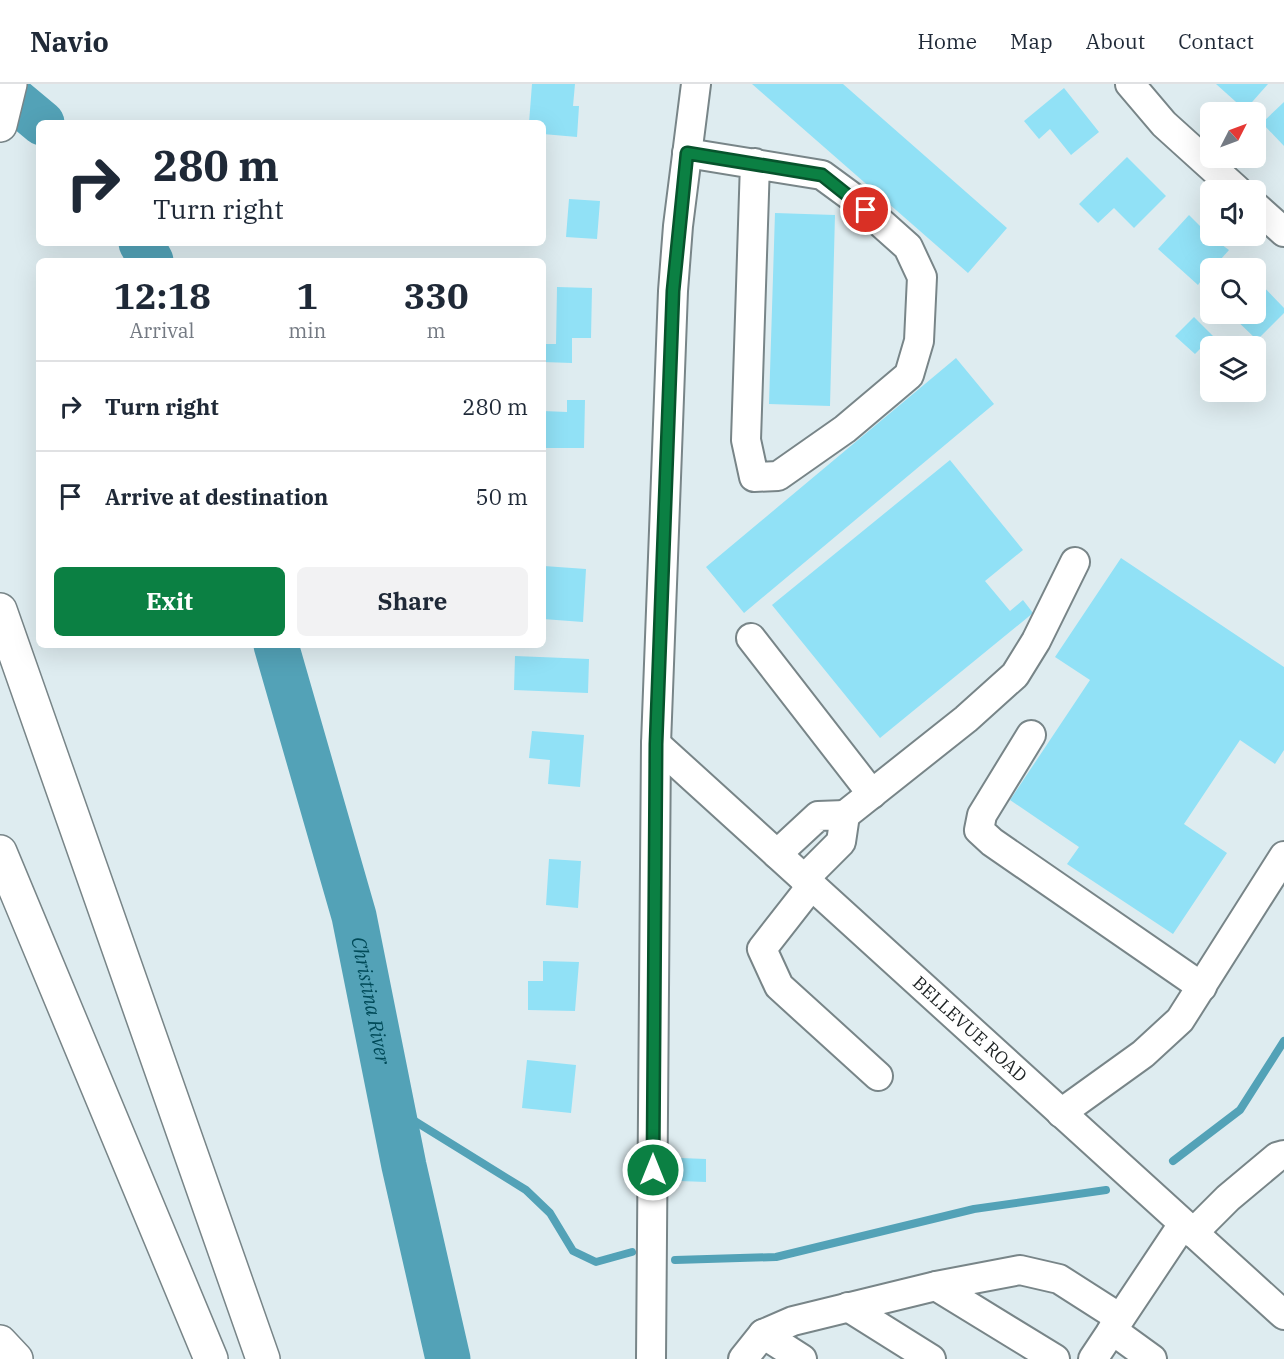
<!DOCTYPE html>
<style>
:root{--surface:#fff;--page:#f2f2f3;--text:#1f2937;--muted:#747a83;--line:#e0e1e3;--accent:#0b8043}
body{margin:0;font-family:"IBM Plex Serif",serif;background:var(--page);color:var(--text);height:100vh;display:flex;flex-direction:column;font-size:22px;white-space:nowrap}
*{box-sizing:border-box;margin:0}
p{font-size:20px;color:var(--muted)}
.icon{flex:none;width:33px;height:33px;fill:none;stroke:currentColor;stroke-width:2;stroke-linecap:round;stroke-linejoin:round}
.map{position:relative;flex:1;overflow:hidden}
.drawer{position:absolute;left:36px;top:174px;width:510px;height:390px;display:flex;flex-direction:column;background:var(--surface);border-radius:9px;box-shadow:0 6px 24px #0002}
.drawer>*{flex:none}
.banner{position:absolute;left:36px;top:36px;width:510px;height:126px;border-radius:9px;box-shadow:0 6px 24px #0002;background:#fff;color:var(--text);overflow:hidden}
.needle{width:39px;rotate:48deg}
.tools{position:absolute;left:1200px;top:18px;display:grid;gap:12px}
.tools a{display:grid;place-items:center;width:66px;height:66px;border-radius:9px;background:var(--surface);box-shadow:0 6px 24px #0002;font-size:30px}
.pin{position:absolute;display:grid;place-items:center;width:51px;height:51px;color:#fff;margin:-26px;border:3px solid #fff;border-radius:50%;box-shadow:0 2px 6px #0007}
.me{position:absolute;width:66px;margin:-33px;rotate:0deg;stroke-linejoin:round;filter:drop-shadow(0 0 4px #0008)}
.turn{display:flex;align-items:center;gap:21px;height:126px;padding:0 18px;font-size:27px}
.turn .icon{width:78px;height:78px;stroke-width:2.5}
.turn b{display:block;font-size:42px;line-height:51px}
.eta{display:flex;justify-content:space-evenly;align-items:center;height:102px;text-align:center}
.eta b{font-size:36px;font-weight:700;line-height:42px}
.action{display:flex;gap:12px;margin-top:auto;padding:12px 18px}
.action a{flex:1;height:69px;border-radius:9px;background:var(--accent);color:#fff;font-size:24px;font-weight:700;line-height:69px;text-align:center}
.action a+a{background:var(--page);color:var(--text)}
ul{padding:0;list-style:none}
li{display:flex;align-items:center;gap:18px;height:90px;padding:0 18px;border-top:2px solid var(--line)}
li div{flex:1}
li b{display:block;font-size:22px}
li em{font-style:normal}
header{display:flex;align-items:center;gap:36px;box-sizing:border-box;height:84px;padding:0 30px;background:var(--surface);border-bottom:2px solid var(--line)}
header strong{font-size:28px}
nav{display:flex;gap:33px;margin-inline-start:auto;font-size:21px}
.map>svg:first-child{display:block}
.lines{fill:none;stroke-linecap:round;stroke-linejoin:round}
.stream{stroke:#53a2b7;stroke-width:8}
.river{stroke:#53a2b7;stroke-width:45}
.building{fill:#91e1f6}
.minor-casing{stroke:#788588;stroke-width:32}
.highway-casing{stroke:#788588;stroke-width:36}
.minor{stroke:#fff;stroke-width:28}
.highway{stroke:#fff;stroke-width:33}
.route-casing{stroke:#07532c;stroke-width:15}
.route{stroke:#0b8043;stroke-width:10}
.labels{text-anchor:middle;stroke-width:6;stroke-linejoin:round;paint-order:stroke}
.street-label{font-size:18px;fill:#1c2122;stroke:#fff}
.water-label{font-size:20px;font-style:italic;fill:#004a58;stroke:#fff}
</style>
<header>
<strong>Navio</strong>
<nav><a>Home</a><a>Map</a><a>About</a><a>Contact</a></nav>
</header>
<div class="map">
<svg width="1284" height="1275" viewBox="0 0 1284 1275">
<rect width="100%" height="100%" fill="#deecf0"/>
<g class="lines">
<path class="stream" d="M392 1023 526 1106 550 1129 573 1167 596 1178 632 1168
M1173 1077 1240 1026 1284 957
M675 1176 776 1173 974 1125 1106 1106"/>
<g class="river">
<path d="M0 4 42 39"/>
<path d="M141 159 151 177"/>
<path id="s1" d="M276 561 354 832 404 1082 448 1275"/>
</g>
</g>
<path class="building" d="M532 0H575L573 22H579L577 53 543 50V39H529Z
M752 0H843L1007 144 968 189Z
M1216 0H1268L1245 26Z
M1064 4 1099 48 1071 71 1050 45 1039 55 1024 37Z
M1284 18V62L1262 39Z
M1127 73 1166 112 1134 144 1114 124 1098 139 1079 120Z
M569 115 600 117 597 155 566 153Z
M775 129 835 131 830 322 769 320Z
M1189 131 1210 152 1229 166 1213 184H1210L1198 201 1158 165Z
M1256 195 1284 224V229L1257 256 1230 230H1256Z
M557 203 592 204 591 254H572V279L543 278V260H556Z
M1194 233 1213 252 1195 270 1175 252Z
M956 274 994 320 744 529 706 483Z
M567 316H585L584 364H543V327L567 328Z
M950 376 1023 466 985 497 1010 527 1023 516 1033 529 880 654 772 521Z
M1121 474 1284 583V666L1275 680 1240 656 1184 740 1227 769 1173 850 1067 780 1079 763 1010 716 1090 596 1055 573Z
M544 482 586 485 583 538 543 535Z
M515 572 589 575 588 609 514 606Z
M532 647 584 651 580 703 548 700 550 676 529 674Z
M549 775 581 777 578 824 546 821Z
M543 877 579 878 575 927 528 926V897H543Z
M527 976 576 981 571 1029 522 1024Z
M681 1074 706 1075V1098L680 1097Z"/>
<g class="lines">
<g class="minor-casing">
<g id="minor">
<path d="M1130 0 1164 40 1237 106"/>
<path d="M687 69 822 91 852 113 908 163 922 193 919 257 909 291 845 345 778 392 754 393 746 356 755 79"/>
<path d="M1256 123 1284 148"/>
<path d="M751 554 872 710"/>
<path d="M1031 651 982 731 979 746 992 758 1202 903"/>
<path id="s2" d="M656 660 1284 1231"/>
<path d="M845 731 966 635 1015 591 1036 557 1075 478"/>
<path d="M777 770 818 732 845 731 841 758 804 795"/>
<path d="M812 801 762 865 779 902 878 992"/>
<path d="M1061 1029 1143 970 1180 936 1284 772"/>
<path d="M1193 1149 1228 1114 1277 1073 1284 1071"/>
<path d="M936 1202 1055 1275"/>
<path d="M848 1223 931 1275"/>
<path d="M1112 1246 1152 1275"/>
<path d="M763 1250 802 1275"/>
<path d="M651 1275 656 660 673 207 678 142 696 0"/>
<path d="M743 1275 763 1250 793 1237 936 1202 1020 1186 1059 1195 1120 1234"/>
<path d="M1093 1275 1183 1140"/>
</g>
</g>
<g class="highway-casing">
<path id="highway" d="M0 41 10 0
M0 526 263 1275
M0 768 211 1275
M0 1258 16 1275"/>
</g>
<use href="#minor" class="minor"/>
<use href="#highway" class="highway"/>
</g>
<g class="lines">
<g class="route-casing">
<path id="route" d="M653 1086 656 660 673 207 687 69 822 91 866 126"/>
</g>
<use href="#route" class="route"/>
</g>
<g class="labels">
<g class="street-label">
<text dy="6" stroke="none"><textPath href="#s2" startOffset="424">BELLEVUE ROAD</textPath></text>
</g>
<g class="water-label">
<text dy="7" stroke="none"><textPath href="#s1" startOffset="368">Christina River</textPath></text>
</g>
</g>
</svg>
<div class="tools">
<a><svg class="needle" viewBox="-14 -14 28 28"><path d="M0-13l5 13h-10z" fill="#e53935"/><path d="M0 13l5-13h-10z" fill="#747a83"/></svg></a>
<a><svg class="icon" aria-label="sound" viewBox="0 0 24 24"><path d="M4 9h4l5-4v14l-5-4H4zM17 9q2 3 0 6"/></svg></a>
<a><svg class="icon" aria-label="search" viewBox="0 0 24 24"><circle cx="10" cy="10" r="6"/><path d="M15 15l6 6"/></svg></a>
<a><svg class="icon" aria-label="layers" viewBox="0 0 24 24"><path d="M12 4l9 5-9 5-9-5zM3 14l9 5 9-5"/></svg></a>
</div>
<div class="pin" style="left:866px;top:126px;background:#d93025"><svg class="icon" aria-label="arrive" viewBox="0 0 24 24"><path d="M6 21V4h12l-3 4 3 4H6"/></svg></div>
<svg class="me" style="left:653px;top:1086px" viewBox="-20 -20 40 40"><circle r="17" fill="#0b8043" stroke="#fff" stroke-width="3"/><path d="M0-11L8 9 0 5-8 9z" fill="#fff"/></svg>
<div class="banner">
<div class="turn"><svg class="icon" aria-label="right" viewBox="0 0 24 24"><path d="M7 20v-9h11M14 6l5 5-5 5"/></svg><div><b>280 m</b>Turn right</div></div>
</div>
<section class="drawer">
<div class="eta">
<div><b>12:18</b><p>Arrival</p></div>
<div><b>1</b><p>min</p></div>
<div><b>330</b><p>m</p></div>
</div>
<ul>
<li><svg class="icon" aria-label="right" viewBox="0 0 24 24"><path d="M7 20v-9h11M14 6l5 5-5 5"/></svg><div><b>Turn right</b></div><em>280 m</em></li>
<li><svg class="icon" aria-label="arrive" viewBox="0 0 24 24"><path d="M6 21V4h12l-3 4 3 4H6"/></svg><div><b>Arrive at destination</b></div><em>50 m</em></li>
</ul>
<div class="action"><a>Exit</a><a>Share</a></div>
</section>
</div>
